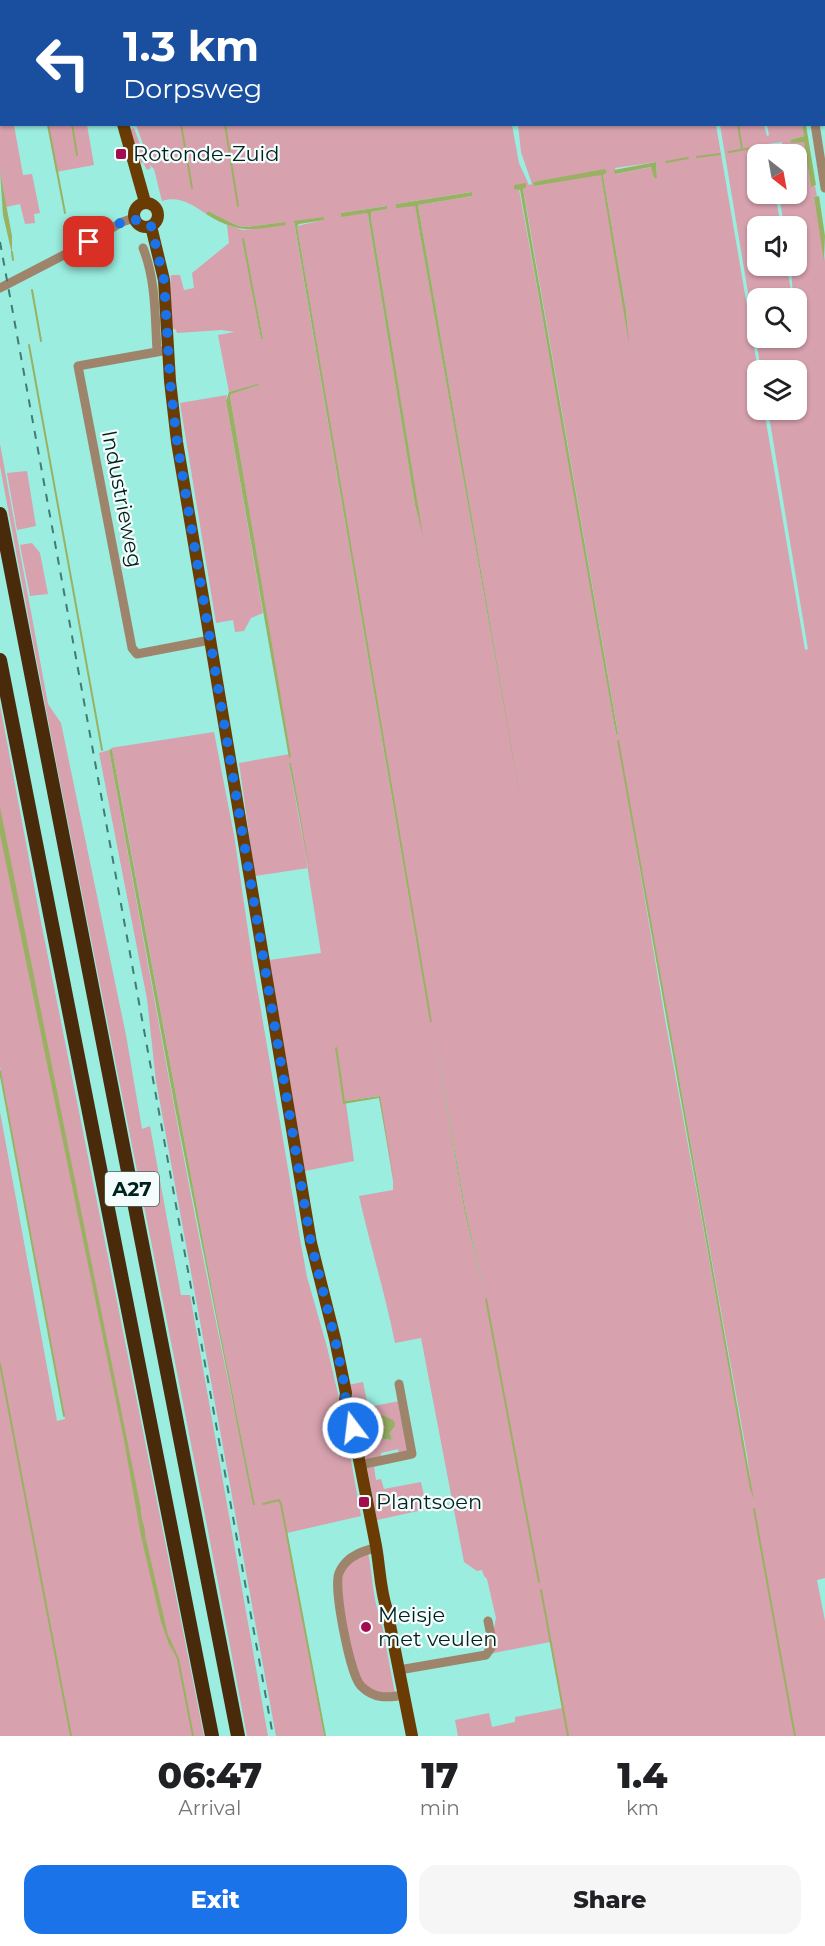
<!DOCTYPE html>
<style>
:root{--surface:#fff;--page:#f6f6f6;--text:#202124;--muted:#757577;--accent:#1a73e8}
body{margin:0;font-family:Montserrat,sans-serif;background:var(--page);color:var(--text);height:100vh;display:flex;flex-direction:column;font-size:22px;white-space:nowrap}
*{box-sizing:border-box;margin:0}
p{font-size:20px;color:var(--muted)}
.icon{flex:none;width:33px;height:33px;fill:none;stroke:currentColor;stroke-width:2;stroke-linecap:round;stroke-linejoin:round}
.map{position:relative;height:1736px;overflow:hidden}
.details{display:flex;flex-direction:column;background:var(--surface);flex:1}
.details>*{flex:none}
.top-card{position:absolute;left:0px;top:0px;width:825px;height:126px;box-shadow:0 2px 4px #0004;background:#1a4fa0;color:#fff;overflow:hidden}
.needle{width:39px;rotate:149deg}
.tools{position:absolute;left:747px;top:144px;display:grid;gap:12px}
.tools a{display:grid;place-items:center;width:60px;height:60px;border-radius:12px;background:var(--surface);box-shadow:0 2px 4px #0004;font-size:30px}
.pin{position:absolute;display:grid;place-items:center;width:51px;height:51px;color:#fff;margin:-26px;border-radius:12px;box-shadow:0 3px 9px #0006}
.me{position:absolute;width:66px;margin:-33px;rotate:345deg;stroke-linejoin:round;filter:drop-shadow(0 0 4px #0008)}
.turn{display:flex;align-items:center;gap:21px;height:126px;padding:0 24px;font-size:27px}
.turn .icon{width:78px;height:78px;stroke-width:2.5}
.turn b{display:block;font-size:42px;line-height:51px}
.eta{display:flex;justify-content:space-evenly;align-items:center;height:102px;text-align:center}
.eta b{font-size:36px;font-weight:800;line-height:42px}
.button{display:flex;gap:12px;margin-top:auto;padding:12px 24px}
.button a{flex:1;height:69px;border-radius:18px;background:var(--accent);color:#fff;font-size:24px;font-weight:800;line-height:69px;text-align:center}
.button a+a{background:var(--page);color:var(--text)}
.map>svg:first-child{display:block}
.green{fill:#d7a1ae;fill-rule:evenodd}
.water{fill:#9ab164}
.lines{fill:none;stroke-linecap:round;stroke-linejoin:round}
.stream{stroke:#9ab164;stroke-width:2}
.minor{stroke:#9f846c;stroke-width:9}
.major{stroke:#6a3c04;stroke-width:12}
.highway{stroke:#492a0a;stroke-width:14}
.rail{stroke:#437a72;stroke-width:2;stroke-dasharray:8 8;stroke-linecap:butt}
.route{stroke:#1a73e8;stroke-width:10;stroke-dasharray:0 18}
.poi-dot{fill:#a20d50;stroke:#f5fdfc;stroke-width:2}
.labels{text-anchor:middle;stroke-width:4.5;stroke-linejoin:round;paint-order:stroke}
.shield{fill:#f5fdfc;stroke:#4a6461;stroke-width:1.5}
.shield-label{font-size:20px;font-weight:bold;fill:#00221e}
.poi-label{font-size:21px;fill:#00221e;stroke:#f5fdfc;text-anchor:start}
.street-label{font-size:21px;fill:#00221e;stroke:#f5fdfc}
</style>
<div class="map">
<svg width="825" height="1736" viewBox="0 0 825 1736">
<rect width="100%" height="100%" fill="#9aeddf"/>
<path class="green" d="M0 0H90V1L2 2 0 21Z
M111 0H490V1L112 2Z
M497 0H696V1L497 2Z
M804 0H825V130L824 2Z
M0 48 2 124 14 125 23 175 32 174 40 213 34 214 35 223 25 224 20 204 6 207 0 172Z
M47 125H87L94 165 56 172Z
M136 125H512L519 163 529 185 532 184 521 152 518 125H716L758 370V410H764L805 650 808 649 768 410H796V370H761L720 125H764L767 136 769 135 767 125H802L804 136 790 140 791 143 804 141 811 186H815L817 196 814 197 825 261V1578L817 1580 825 1621V1736H458L455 1720 489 1713 492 1727 515 1722V1717L562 1708 550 1642 489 1654 496 1618 487 1579 484 1576 482 1570 477 1571 464 1562 421 1338 395 1343C385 1293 370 1245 359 1196L393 1190V1181L379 1096 345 1101 335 1048 343 1103H346L354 1161 305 1171 269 960 321 953 291 763H289L308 868 255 876 239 763 290 754 230 396V394L259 385 229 392 218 335 235 332 221 330 177 333 176 330 172 328 170 292 171 275H180L184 290 194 288 192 273 229 243 227 225 243 230 285 225V222L246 227 238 226 208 211 206 214C194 205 178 195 162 201L154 169 149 164 151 168 147 170 143 162 141 163 129 130 134 128 141 147 146 152ZM782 142V144L770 147 772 154H796V194H779L784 226H796V266H791L793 298H796V338H758V298H792L787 266H758V226H781L775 194H758V154H769L767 148 760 145ZM656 162 657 178H654L652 167 616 174 615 168ZM600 171 607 173 603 175 626 310 628 331 601 174 534 186 533 182ZM523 188 618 733 616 734 581 529 519 189ZM471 192 472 196 418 205 511 747 415 205 396 204ZM386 206 387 209 371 212V218L421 527 415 505 368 215 366 213H341ZM323 217V220L297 226 430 1022 294 222ZM243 239H244L263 339H261ZM618 740 747 1455 753 1500 665 1019ZM433 1028 466 1213 486 1299 465 1214Z
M227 395 226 401 263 613 251 618 244 631 235 632 233 620 216 623 180 403Z
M0 444 48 704 61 723 126 1035 142 1129 150 1126 181 1295H190L268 1736H247C168 1312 78 890 0 466Z
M27 471 36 526 17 530 7 473Z
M32 543 40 553 48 594 30 596 20 545Z
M0 705 39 912 204 1736H0V1112L57 1421 65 1419 0 1067Z
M214 732 234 835 252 958 299 1233 307 1277 327 1347 342 1411 361 1516 287 1533 324 1736H276L156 1081 147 999 99 753 109 750C155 1002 199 1255 255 1505L217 1317 123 807 112 749 110 748Z
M363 1382 368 1407 400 1401 398 1403 406 1444 409 1450 399 1454 398 1449 381 1453V1457L363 1460 348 1385ZM386 1418H391L394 1428 390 1433 392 1440 383 1439 380 1434 385 1427Z
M374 1467 376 1480 381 1479 384 1489 421 1482 427 1509 377 1520 367 1468Z
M368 1553C373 1576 372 1598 381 1620L395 1694C383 1693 370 1692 361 1681 354 1673 338 1587 341 1577 345 1564 357 1559 368 1553Z"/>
<path class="water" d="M802 125H806L816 185 811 187 804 142 791 143 790 140 804 136Z
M656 162 657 178H654L651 167 615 174 614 170Z
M605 169 607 173 603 175 626 310 629 344 601 175 534 186 533 182Z
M0 172 12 236V254L3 215Z
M526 183V187L523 189 531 237 618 734H616L520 190 514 189V185Z
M472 192V196L418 205 522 809 415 206 396 208V204Z
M819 196 825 236 824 261 814 197Z
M387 206V209L371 212V218L423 536 415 505 368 215 366 213 341 217V213Z
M208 211 238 226 246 227 285 222 286 225C250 230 238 234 206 214Z
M323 217 324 220 299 224 297 226 432 1022H430L294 221Z
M244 238 263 339H261L242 239Z
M258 384 259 385 231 394 230 396 291 757 289 758 226 401 229 392Z
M617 740H619L754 1500 750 1489Z
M112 749 216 1311 255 1505H253L175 1108 109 750Z
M289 763H291L311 878Z
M0 807 141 1509C140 1520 146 1526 145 1535L172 1653 161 1622 141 1536 124 1440 0 834Z
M433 1028 466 1213 486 1299 465 1214Z
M337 1047 345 1101 380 1096 394 1181 379 1098 343 1104 335 1048Z
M381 1415C387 1418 395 1417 395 1426L390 1433 392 1440 383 1439 380 1434 385 1427 378 1417Z"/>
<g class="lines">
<path class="stream" d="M159 0 160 2
M204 0V2
M717 0V2
M48 124 65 213
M72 124 77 155
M181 124 192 188
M225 124 238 206
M738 124 742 149
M729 152 752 148
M697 157 720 154
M666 162 688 158
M12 252 13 260
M32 290 41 341
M29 345 102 750
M0 1071 64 1416
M486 1299 539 1582
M0 1364 71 1736
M263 1504 279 1500 281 1504 325 1736
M754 1509 795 1736
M541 1590 568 1736
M168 1637 178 1659 193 1736"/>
<path class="minor" d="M794 0 795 2
M815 124 825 188
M143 248C156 280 155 317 157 351
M0 288 89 242 122 222 134 218
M168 350 78 366 132 648 137 654 210 640
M360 1465 412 1454 399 1384
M376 1548C361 1551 345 1558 339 1573 333 1587 350 1675 361 1686 374 1699 387 1698 404 1695
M399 1670 486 1655 493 1645 488 1621"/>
<path class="major" d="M101 0V2
M123 124 145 202
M134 215a12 12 0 1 1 24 0a12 12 0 1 1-24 0Z
M151 226 164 280 170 381 177 442 311 1243 335 1339 346 1393 345 1400 351 1418C359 1461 368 1504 376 1546 380 1568 380 1590 387 1610L412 1736"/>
<path class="highway" d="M0 514 238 1736
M0 660C69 1019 144 1377 212 1736"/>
<path class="rail" d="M0 242 273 1736"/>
</g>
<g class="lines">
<path class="route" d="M89 242 122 222 134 218 140 225 151 226 164 280 170 381 177 442 311 1243 335 1339 346 1393 345 1400 353 1428"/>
</g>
<g class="poi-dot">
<rect x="115" y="148" width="12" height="12" rx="3"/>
<rect x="358" y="1496" width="12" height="12" rx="3"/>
<circle cx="366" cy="1627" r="6"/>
</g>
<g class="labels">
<rect class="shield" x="105" y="1172" width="54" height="34" rx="4.5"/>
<g class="shield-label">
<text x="132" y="1196">A27</text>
</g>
<g class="poi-label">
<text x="133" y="161">Rotonde-Zuid</text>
<text x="376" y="1509">Plantsoen</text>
<text x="378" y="1622">Meisje<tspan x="378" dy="24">met veulen</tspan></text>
</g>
<g class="street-label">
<text transform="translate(122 499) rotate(79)" y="7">Industrieweg</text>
</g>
</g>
</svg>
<div class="tools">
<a><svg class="needle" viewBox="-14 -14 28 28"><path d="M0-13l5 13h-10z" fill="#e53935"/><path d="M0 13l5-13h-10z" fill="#757577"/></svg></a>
<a><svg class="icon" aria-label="sound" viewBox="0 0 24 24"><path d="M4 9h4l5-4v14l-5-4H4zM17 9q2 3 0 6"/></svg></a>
<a><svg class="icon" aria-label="search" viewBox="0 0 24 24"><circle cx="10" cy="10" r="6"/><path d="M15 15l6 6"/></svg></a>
<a><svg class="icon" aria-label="layers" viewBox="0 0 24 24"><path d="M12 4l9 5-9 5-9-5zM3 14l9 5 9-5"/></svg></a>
</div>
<div class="pin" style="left:89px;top:242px;background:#d93025"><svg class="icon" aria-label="arrive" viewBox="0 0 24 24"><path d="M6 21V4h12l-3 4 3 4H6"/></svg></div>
<svg class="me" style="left:353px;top:1428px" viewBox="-20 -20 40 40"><circle r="17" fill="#1a73e8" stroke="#fff" stroke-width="3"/><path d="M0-11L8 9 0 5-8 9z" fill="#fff"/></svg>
<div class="top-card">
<div class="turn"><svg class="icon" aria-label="left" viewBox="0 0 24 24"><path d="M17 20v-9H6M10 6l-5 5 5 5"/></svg><div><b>1.3 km</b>Dorpsweg</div></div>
</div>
</div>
<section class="details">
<div class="eta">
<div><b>06:47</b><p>Arrival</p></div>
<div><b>17</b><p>min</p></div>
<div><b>1.4</b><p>km</p></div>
</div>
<div class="button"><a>Exit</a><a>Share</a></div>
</section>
